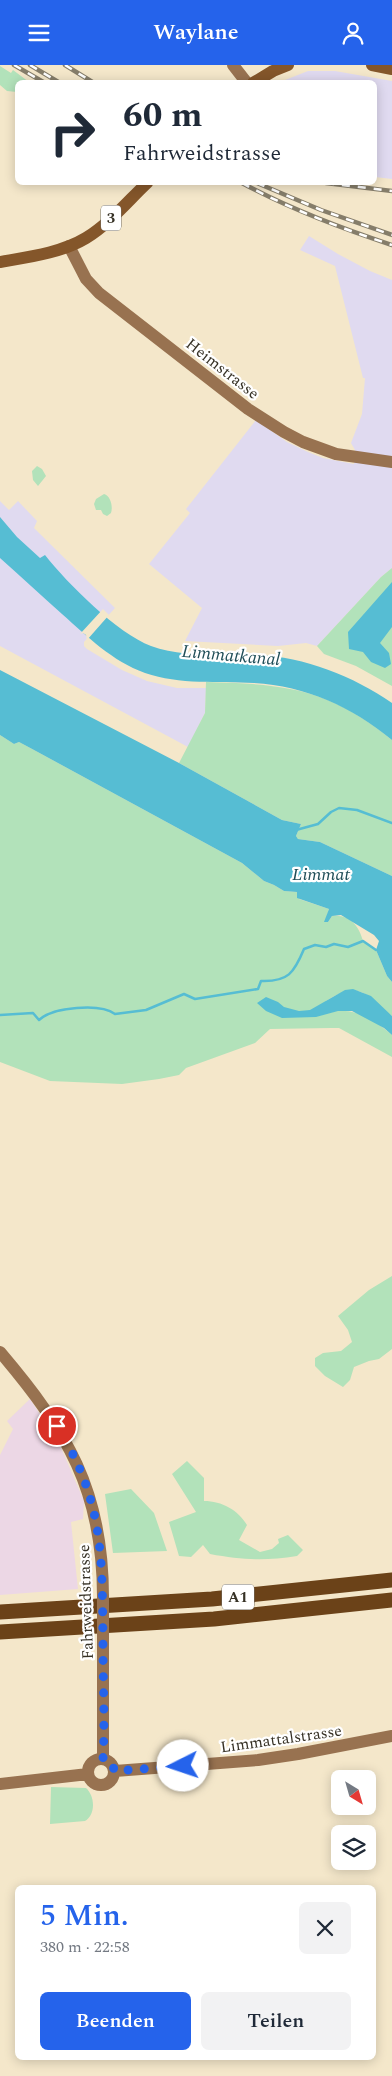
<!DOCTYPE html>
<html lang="de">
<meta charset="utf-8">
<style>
:root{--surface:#fff;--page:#f2f2f3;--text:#1f2937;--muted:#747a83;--accent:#2563eb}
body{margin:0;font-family:Spectral,serif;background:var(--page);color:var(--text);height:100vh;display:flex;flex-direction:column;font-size:19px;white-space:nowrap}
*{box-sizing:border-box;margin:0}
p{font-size:16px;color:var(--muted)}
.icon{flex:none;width:28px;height:28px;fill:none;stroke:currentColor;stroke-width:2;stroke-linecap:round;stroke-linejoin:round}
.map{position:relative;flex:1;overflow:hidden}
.side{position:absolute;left:15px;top:1820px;width:361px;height:175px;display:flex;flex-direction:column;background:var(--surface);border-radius:8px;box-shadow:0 2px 12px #0003}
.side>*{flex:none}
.guide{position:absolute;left:15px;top:15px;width:362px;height:105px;border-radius:8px;box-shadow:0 2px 12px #0003;background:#fff;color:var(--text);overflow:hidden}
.needle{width:32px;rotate:143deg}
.tools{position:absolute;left:331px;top:1705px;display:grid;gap:10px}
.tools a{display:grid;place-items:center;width:45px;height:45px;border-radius:8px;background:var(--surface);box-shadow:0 2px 12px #0003;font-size:25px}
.pin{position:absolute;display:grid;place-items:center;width:42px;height:42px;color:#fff;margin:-21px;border:2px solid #fff;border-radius:50%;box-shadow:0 1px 5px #0007}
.me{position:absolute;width:55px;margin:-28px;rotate:266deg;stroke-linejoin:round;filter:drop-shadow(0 0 4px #0008)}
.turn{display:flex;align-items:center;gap:18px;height:105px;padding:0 25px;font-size:22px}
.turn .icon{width:65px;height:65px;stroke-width:2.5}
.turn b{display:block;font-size:35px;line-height:42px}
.round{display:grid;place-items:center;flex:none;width:52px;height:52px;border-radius:8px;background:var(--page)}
.headline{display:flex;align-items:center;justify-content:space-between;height:85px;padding:0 25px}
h1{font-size:30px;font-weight:600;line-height:38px;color:var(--accent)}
.cta{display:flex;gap:10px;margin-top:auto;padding:10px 25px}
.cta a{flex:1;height:58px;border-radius:8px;background:var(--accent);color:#fff;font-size:20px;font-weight:600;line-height:58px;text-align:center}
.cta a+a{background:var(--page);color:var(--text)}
header{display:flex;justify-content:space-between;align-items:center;height:65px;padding:0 25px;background:var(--accent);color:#fff;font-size:22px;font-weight:600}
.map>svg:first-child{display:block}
.commercial{fill:#ecd7e5}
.industrial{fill:#e0daf0}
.green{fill:#b2e2ba}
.water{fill:#56bdd3}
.pier{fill:#f4e7ca}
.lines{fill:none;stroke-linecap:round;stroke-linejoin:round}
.stream{stroke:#56bdd3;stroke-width:2.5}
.secondary{stroke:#987250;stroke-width:12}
.primary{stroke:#84562a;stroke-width:12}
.highway{stroke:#6b4218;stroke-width:15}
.rail-casing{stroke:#857d6a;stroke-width:4.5}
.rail{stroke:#fff;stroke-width:2.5;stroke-dasharray:8;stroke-linecap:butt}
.secondary-bridge{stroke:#987250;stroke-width:12}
.route{stroke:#2563eb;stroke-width:9;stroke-dasharray:0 16.2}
.labels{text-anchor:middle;stroke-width:4.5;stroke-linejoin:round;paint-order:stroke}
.shield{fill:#fff;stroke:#726f66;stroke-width:1}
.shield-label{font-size:15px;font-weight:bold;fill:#363125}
.street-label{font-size:16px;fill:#363125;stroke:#fff}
.water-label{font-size:18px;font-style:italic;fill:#204e58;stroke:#fff}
</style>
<header><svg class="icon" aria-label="menu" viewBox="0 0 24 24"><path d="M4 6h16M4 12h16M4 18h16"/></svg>Waylane<svg class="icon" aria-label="person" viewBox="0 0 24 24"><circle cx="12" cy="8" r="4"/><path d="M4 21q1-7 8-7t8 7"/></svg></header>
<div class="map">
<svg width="392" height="2011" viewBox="0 0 392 2011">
<rect width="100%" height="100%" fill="#f4e7ca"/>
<path class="commercial" d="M30 1334 59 1378 84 1436 83 1454 71 1457 78 1524 0 1530V1390L13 1364 7 1356Z"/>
<path class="industrial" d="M308 6H335L392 16V114L375 112V18L280 17Z
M309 171 338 189 370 206 392 215V503L381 512 317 581 306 578 278 581 185 576 202 543 149 499 190 448 186 444 256 355 287 377 308 387 323 393 354 399 355 385 351 378 362 349 365 313H363L335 201 300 185Z
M0 436 9 445 18 436 37 456 34 463 115 543 84 577V581L87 584 122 605 147 616 177 623H206L205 648 188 682 0 581Z"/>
<path class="green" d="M0 1 11 8 13 5 29 17 18 18 17 27 7 26 0 20Z
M37 401 42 404 46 411 38 421 33 415 32 406Z
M104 429C111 431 113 442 111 448L107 451 103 449 101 445H96L94 439 96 434Z
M392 503V621L356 601 324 589 317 581 381 512Z
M206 617C285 619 329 623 392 675V811L320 777 298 774 296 771 301 759 282 755 179 698 205 648Z
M0 670 14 679 19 677 34 685 242 798 264 816 274 820 284 826 297 827 299 834 329 844 325 857H328L332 851C350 849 359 861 363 876L376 885 387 911 392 917V951C367 930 359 914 326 936L338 946C358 944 377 957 392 970V992L339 963H331L270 964 255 978 186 1003 179 1010 159 1014 122 1019 50 1016 0 997Z
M392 1211V1284L379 1294 369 1296 354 1302 350 1315 343 1322 325 1311 315 1301V1293L323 1288 341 1286 352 1277 348 1265 338 1251 369 1225Z
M187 1396 204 1413V1436C222 1436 238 1445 247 1460L239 1475 260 1487 272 1484 279 1478 278 1474 288 1470 303 1485 297 1491C265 1496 242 1495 210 1489L203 1480 191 1492 179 1491 169 1457 196 1447 172 1409Z
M131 1424 154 1448 167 1486 113 1488 105 1429Z
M51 1722 86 1723C95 1731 96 1749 85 1756L50 1759Z"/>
<path class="water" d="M0 452 17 472 40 493 45 490C68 519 117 568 151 581 184 593 223 589 257 590 305 592 353 611 392 638V675C352 642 306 621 254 618 218 616 180 620 145 608 112 596 88 572 62 549 41 530 21 512 0 493Z
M392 517V562L380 578 389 588 391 599 385 603 371 597 363 587 349 584 348 567Z
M0 605 179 698 282 755 301 759 296 771 298 774 320 777 392 811V917L387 911 376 885 379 876 374 870 341 850 332 851 328 857H324L329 844 297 833V827L284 826 274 820 264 816 242 798 34 685 19 677 14 679 0 670Z
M353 924 371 931 392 951V970L384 963 352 946H338L316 952 282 953 266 946 257 938 266 932 278 937 284 942 299 946 310 945 345 925Z"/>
<path class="pier" d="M103 544 109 550 87 575 86 570 83 568 80 569Z"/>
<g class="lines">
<path class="stream" d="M296 765 318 759 331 747 339 743 357 745 392 758
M0 950 33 948 39 955C53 942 100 938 115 949L146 945 184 929 195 934 258 924 261 916C288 917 294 908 304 884L315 880 326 882 334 879 348 882 363 876 376 885"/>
<path class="secondary" d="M233 0 247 18
M69 181 86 214 99 228 248 344 284 367 303 377 336 389 392 397
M0 1287C67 1366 103 1425 103 1532
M103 1572V1694
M88 1707a13 13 0 1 1 26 0a13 13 0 1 1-26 0Z
M115 1706 258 1695 298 1689 392 1671
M0 1719 88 1709"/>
<path class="primary" d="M372 0 392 4
M253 18 273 6 288 0
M0 197C29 192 61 188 86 173 109 159 128 136 147 118"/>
<path class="highway" d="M0 1547 212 1534 392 1515
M0 1567 214 1554 392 1535"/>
<g class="rail-casing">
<path id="rail" d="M14 0 45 18
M30 0 60 18
M65 0 94 18
M242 118C290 144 340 163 392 180
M257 118 321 145 392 170
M326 118 392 126"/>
</g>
<use href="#rail" class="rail"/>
<path class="secondary-bridge" d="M103 1572V1532"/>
</g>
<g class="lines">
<path class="route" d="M57 1361C105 1437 102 1495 103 1580 103 1618 105 1656 103 1694L111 1698 115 1706 183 1701"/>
</g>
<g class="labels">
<g class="shield">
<rect x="101" y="140.5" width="20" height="25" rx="4"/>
<rect x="222" y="1519.5" width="32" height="25" rx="4"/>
</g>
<g class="shield-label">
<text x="111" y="158">3</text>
<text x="238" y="1537">A1</text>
</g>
<g class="street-label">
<text transform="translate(223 303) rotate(38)" y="6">Heimstrasse</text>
<text transform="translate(85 1537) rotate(-92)" y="6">Fahrweidstrasse</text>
<text transform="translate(281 1673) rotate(-8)" y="6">Limmattalstrasse</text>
</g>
<g class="water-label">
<text transform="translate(231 590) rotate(5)" y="6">Limmatkanal</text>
<text x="321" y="815">Limmat</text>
</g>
</g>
</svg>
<div class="tools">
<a><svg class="needle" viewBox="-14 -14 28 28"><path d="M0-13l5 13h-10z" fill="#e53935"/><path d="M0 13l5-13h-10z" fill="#747a83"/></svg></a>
<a><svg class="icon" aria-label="layers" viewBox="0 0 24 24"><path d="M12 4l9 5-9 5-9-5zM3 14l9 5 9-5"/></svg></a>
</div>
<div class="pin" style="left:57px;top:1361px;background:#d93025"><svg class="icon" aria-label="arrive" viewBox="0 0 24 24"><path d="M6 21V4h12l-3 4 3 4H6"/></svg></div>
<svg class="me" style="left:183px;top:1701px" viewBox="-20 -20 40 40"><circle r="19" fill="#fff"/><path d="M0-13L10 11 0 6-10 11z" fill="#2563eb"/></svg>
<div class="guide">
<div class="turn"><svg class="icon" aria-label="right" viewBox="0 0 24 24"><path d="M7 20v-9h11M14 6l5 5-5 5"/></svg><div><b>60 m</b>Fahrweidstrasse</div></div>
</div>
<section class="side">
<div class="headline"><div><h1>5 Min.</h1><p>380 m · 22:58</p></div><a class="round"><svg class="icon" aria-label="close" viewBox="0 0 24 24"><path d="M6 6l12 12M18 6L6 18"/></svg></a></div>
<div class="cta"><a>Beenden</a><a>Teilen</a></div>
</section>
</div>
